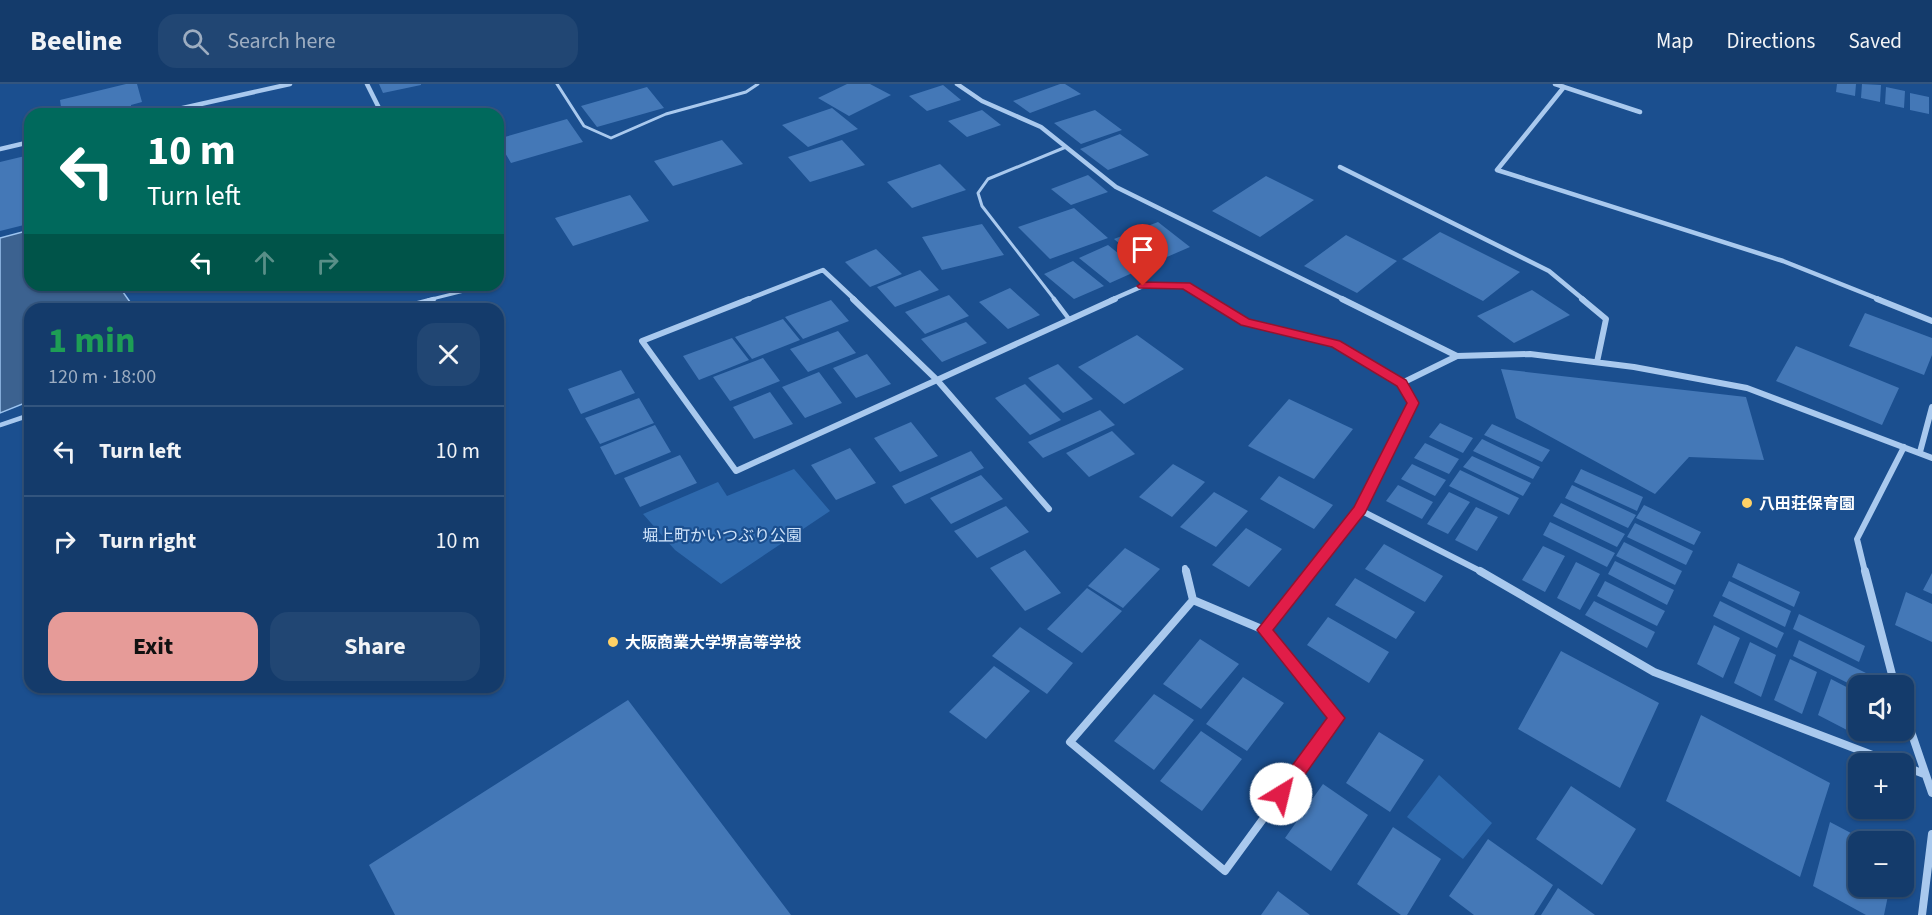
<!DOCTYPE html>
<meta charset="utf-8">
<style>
:root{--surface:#143b6b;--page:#214673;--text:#f1f3f6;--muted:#9dadc1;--line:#33557e;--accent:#e69b98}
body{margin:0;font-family:"Source Sans 3","Noto Sans JP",sans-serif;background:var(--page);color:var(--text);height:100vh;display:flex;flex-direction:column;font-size:22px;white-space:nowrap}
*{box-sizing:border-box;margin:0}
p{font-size:20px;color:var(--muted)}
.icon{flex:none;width:33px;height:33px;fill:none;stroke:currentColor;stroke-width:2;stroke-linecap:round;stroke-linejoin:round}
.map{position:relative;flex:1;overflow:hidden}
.panel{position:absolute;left:24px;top:219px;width:480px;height:390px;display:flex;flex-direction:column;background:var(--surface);border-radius:18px;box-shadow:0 2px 4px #0004,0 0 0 2px var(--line)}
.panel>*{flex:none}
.hud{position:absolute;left:24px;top:24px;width:480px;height:183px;border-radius:18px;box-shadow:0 2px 4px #0004,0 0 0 2px var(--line);background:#00695c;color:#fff;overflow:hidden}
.tools{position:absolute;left:1848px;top:591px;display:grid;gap:12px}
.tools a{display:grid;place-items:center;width:66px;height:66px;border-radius:12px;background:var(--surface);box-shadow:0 2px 4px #0004,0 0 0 2px var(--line);font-size:30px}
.pin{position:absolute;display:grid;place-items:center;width:51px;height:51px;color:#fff;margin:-62px -26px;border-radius:50% 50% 50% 0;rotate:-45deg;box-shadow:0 0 6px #0007}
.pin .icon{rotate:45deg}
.me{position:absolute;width:66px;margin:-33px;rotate:36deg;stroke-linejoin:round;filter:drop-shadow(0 0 4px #0008)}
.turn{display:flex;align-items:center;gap:21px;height:126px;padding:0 24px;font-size:27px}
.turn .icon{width:78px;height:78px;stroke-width:2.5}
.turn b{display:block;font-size:42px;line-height:51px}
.lanes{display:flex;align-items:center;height:57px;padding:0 24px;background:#0003;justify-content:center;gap:30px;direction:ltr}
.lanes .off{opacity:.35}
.round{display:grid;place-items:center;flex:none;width:63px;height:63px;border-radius:18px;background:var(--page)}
.head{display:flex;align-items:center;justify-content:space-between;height:102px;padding:0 24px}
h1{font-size:36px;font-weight:700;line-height:45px;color:#1e9e55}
.action{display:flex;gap:12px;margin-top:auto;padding:12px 24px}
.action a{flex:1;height:69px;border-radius:18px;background:var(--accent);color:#111;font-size:24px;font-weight:700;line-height:69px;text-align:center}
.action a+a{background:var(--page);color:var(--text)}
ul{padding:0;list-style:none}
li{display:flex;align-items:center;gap:18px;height:90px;padding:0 24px;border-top:2px solid var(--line)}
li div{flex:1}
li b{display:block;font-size:22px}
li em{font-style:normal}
header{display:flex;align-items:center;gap:36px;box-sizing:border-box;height:84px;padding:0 30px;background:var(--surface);border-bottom:2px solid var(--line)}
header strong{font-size:28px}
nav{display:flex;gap:33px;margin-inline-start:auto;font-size:21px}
.search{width:420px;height:54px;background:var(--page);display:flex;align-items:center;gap:15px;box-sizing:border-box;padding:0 21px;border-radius:18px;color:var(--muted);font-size:22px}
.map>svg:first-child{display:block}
.green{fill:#2e69ad}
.water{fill:#3c6290;stroke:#9cc4f0;stroke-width:1.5}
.building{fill:#4478b7}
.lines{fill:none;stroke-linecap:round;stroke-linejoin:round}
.service-far1{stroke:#a9c9ee;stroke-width:3}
.service{stroke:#a9c9ee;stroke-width:4.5}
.minor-far2{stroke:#a9c9ee;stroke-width:4.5}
.minor-far1{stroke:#a9c9ee;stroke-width:6}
.minor{stroke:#a9c9ee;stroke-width:8}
.route{fill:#e11d48;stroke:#92132f;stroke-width:1.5}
.poi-dot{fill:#ffd166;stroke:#1b4f8f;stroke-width:2}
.labels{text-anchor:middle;stroke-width:4.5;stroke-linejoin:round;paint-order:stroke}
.poi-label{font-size:16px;font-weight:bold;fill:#fff;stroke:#1b4f8f;text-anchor:start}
.park-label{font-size:16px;fill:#cfe3fa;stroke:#1b4f8f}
</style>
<header>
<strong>Beeline</strong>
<div class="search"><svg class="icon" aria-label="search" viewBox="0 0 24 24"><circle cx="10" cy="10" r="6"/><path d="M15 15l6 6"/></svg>Search here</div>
<nav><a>Map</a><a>Directions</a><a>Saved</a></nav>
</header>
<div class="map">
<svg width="1932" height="831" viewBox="0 0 1932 831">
<rect width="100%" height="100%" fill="#1b4f8f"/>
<path class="green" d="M794 385 830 427 721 500 675 466 643 430 718 398 727 412Z
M1439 691 1492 739 1463 775 1407 733Z"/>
<path class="water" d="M30 146V201H118L135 225H30V317L0 329V154Z"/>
<path class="building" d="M126 0H137L142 18 131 21V26L115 30H62L60 16Z
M379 0H421V1L383 9Z
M847 0H870L891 11 849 32 818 14Z
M1060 0H1065L1081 10 1030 29 1013 17Z
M1837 0H1856L1855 12 1836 8Z
M1862 0 1881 1 1880 18 1861 14Z
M943 1 961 16 927 27 909 12Z
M647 3 664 24 597 43 581 22Z
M1886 3 1905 7 1904 24 1885 20Z
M1910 9 1929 13V30L1910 26Z
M832 24 858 45 808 63 782 41Z
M982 26 1001 41 967 53 948 37Z
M1095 26 1122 46 1081 60 1054 39Z
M567 35 583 58 511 79 498 57V55Z
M1120 50 1149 71 1108 86 1080 65Z
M722 56 743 80 673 102 654 77Z
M842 56 865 81 810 98 788 73Z
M25 72 24 141 0 147V78Z
M940 80 966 106 912 124 887 98Z
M1088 91 1108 108 1071 121 1051 105Z
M1266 92 1314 116 1260 153 1212 127Z
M630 111 649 137 573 162 555 134Z
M1074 124 1108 154 1050 175 1018 143Z
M1158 138 1190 163 1146 182 1114 155Z
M982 140 1004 171 942 186 922 153Z
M1440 148 1520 188 1483 217 1402 175Z
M1346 151 1397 177 1357 209 1304 182Z
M1108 161 1139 186 1110 199 1079 174Z
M876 165 902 190 870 203 845 178Z
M1073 177 1104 202 1074 215 1044 190Z
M920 186 939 206 895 223 877 203Z
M1010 204 1040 231 1008 245 979 218Z
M1532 206 1570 231 1514 259 1477 232Z
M949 211 969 232 925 250 905 228Z
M831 216 849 237 803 255 785 233Z
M1865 229 1932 254V271L1924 291 1849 262Z
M783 235 800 256 752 275 735 253Z
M966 238 987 259 942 278 921 255Z
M838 247 856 269 808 288 790 265Z
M1137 251 1184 285 1124 320 1078 283Z
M732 254 749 276 699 296 683 272Z
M1796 262 1899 304 1882 341 1776 297Z
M867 270 891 300 856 314 833 284Z
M763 274 780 297 730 317 713 293Z
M1058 280 1093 315 1063 329 1028 294Z
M1501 285 1746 313 1764 376 1689 373 1655 410 1516 334Z
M621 286 635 309 581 330 568 305Z
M819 288 842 319 805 334 782 303Z
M1025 300 1061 336 1030 351 995 314Z
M770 308 793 340 754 355 733 323Z
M639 314 654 339 600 360 585 334Z
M1289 315 1353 345 1314 395 1248 362Z
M1100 326 1115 341 1043 374 1028 358Z
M911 338 938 372 900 388 874 354Z
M1440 339 1473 354 1463 369 1429 353Z
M1492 340 1550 366 1542 378 1484 351Z
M655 341 671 368 615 391 600 363Z
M1112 347 1135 370 1089 393 1066 369Z
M1482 355 1540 383 1533 395 1473 367Z
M1425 359 1459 375 1449 390 1414 374Z
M850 364 876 399 836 416 811 381Z
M971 367 984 384 905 420 892 402Z
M680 371 697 399 640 423 624 394Z
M1472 372 1531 399 1523 412 1463 383Z
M1173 380 1205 398 1172 433 1139 413Z
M1412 380 1446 396 1435 412 1401 395Z
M1581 385 1643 413 1637 427 1574 398Z
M1460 386 1519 414 1509 431 1449 402Z
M981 391 1003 415 951 440 930 414Z
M1279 392 1333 421 1314 445 1260 415Z
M1398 401 1433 418 1422 435 1386 417Z
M1572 401 1636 431 1628 444 1565 414Z
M1214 408 1248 427 1216 463 1180 443Z
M1449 408 1470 418 1448 450 1427 440Z
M1561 419 1625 450 1617 463 1553 432Z
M1644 421 1701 448 1694 461 1636 434Z
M1006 422 1029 448 977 474 954 447Z
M1476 423 1498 433 1477 467 1455 456Z
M1550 438 1615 469 1607 483 1543 451Z
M1635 439 1693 467 1686 481 1627 453Z
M1246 444 1282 465 1249 503 1212 481Z
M1624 458 1682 487 1675 501 1616 472Z
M1384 460 1443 492 1425 518 1365 485Z
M1543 462 1565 472 1545 508 1522 496Z
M1125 464 1160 485 1123 524 1088 502Z
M1025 466 1061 509 1025 527 990 484Z
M1615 477 1674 506 1667 521 1608 490Z
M1576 478 1600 490 1580 526 1557 514Z
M1738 479 1800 508 1794 523 1732 493Z
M1932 489V510L1923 506Z
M1355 494 1415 528 1396 555 1335 521Z
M1605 497 1665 527 1657 542 1597 512Z
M1729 497 1791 527 1785 543 1722 512Z
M1087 504 1122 527 1082 569 1047 545Z
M1906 508 1932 520V558L1895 541Z
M1594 517 1655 548 1647 564 1585 531Z
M1720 517 1784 549 1777 564 1713 532Z
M1799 530 1865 562 1859 578 1793 545Z
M1328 533 1389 568 1369 599 1307 561Z
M1714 541 1740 554 1723 594 1697 580Z
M1020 543 1073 579 1047 610 992 572Z
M1200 555 1239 580 1201 625 1163 600Z
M1799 556 1866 589 1862 602H1858V604L1793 572Z
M1750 558 1776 571 1761 613 1734 599Z
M1561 567 1659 619 1620 704 1518 645Z
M1790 575 1817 588 1802 630 1774 616Z
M994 582 1030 607 986 655 949 628Z
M1243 593 1284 619 1247 667 1206 640Z
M1831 595 1858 609V646H1876L1872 659 1818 631Z
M1154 610 1194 636 1154 686 1114 657Z
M628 616 791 831H395L369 781Z
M1701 631 1830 699 1800 793 1666 717Z
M1201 647 1242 675 1202 727 1160 697Z
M1379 648 1424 676 1390 728 1346 699Z
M1323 700 1368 731 1331 787 1285 754Z
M1571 702 1636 745 1602 801 1536 755Z
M1830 738 1868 758H1858V802H1890L1884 831H1866L1813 802Z
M1393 743 1441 775 1407 831H1401L1357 800Z
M1488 755 1553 801 1534 831H1474L1449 812Z
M1558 804 1595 831H1541Z
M1278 807 1310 831H1261Z"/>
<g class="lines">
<path class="service-far1" d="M557 0 584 42 611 54 666 30 746 8 758 0
M428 216 464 207
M1055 216 982 122 978 109 988 95 1066 63"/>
<path class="service" d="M1054 215 1069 235
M395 225 434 215
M0 341 30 331"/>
<path class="minor-far2" d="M367 0 382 30
M957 0 982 17 1041 43 1116 103 1345 216
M1555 0 1640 28
M1564 3 1497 86 1783 177 1881 216
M156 30 290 0
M0 65 30 58
M1340 83 1549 187 1584 216
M746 216 823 186 855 216
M1111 216 1143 202H1186L1210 216"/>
<path class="minor-far1" d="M749 215 642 257 736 387 937 296
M853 215 937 296
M1207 215 1245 238 1336 260 1402 299 1457 272
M1342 215 1457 272 1530 270 1634 283 1747 304 1932 374
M1582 215 1606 235 1597 278
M1877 215 1932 237
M937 296 1049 425
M937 296 1115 215
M1920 368 1932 323
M1360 426 1482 488
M1185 484 1186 488
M1310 488 1360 426 1413 319 1402 299
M1865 488 1857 455 1904 363"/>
<path class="minor" d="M1186 487 1193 516 1070 658 1225 787 1337 634 1264 546 1311 487
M1480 487 1654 588 1896 680
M1865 487 1895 602
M1193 516 1264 546
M1904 627 1932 709
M1904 682 1924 690
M1922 831 1932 750"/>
</g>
<path class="route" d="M1143 198 1190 199 1249 235 1340 257 1406 296 1419 319 1365 429 1273 546 1345 634 1287 716 1281 718 1275 716 1273 710 1275 705 1327 634 1257 546 1354 423 1407 319 1397 302 1332 263 1241 241 1183 205 1139 204 1137 202Z"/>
<g class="poi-dot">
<circle cx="1747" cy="419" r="6"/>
<circle cx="613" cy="558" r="6"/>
</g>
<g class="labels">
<g class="poi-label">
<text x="1759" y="425">八田荘保育園</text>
<text x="625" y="564">大阪商業大学堺高等学校</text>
</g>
<g class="park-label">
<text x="722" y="457">堀上町かいつぶり公園</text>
</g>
</g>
</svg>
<div class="tools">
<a><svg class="icon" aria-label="sound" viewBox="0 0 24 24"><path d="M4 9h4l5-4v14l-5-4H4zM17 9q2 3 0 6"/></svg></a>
<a>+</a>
<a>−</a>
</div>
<div class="pin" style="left:1143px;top:202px;background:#d93025"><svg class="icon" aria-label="arrive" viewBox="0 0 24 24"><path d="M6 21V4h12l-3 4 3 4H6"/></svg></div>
<svg class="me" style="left:1281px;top:710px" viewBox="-20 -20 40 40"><circle r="19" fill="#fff"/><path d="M0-13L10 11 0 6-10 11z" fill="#e11d48"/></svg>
<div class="hud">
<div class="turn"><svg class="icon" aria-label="left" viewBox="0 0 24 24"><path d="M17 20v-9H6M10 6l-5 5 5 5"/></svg><div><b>10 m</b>Turn left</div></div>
<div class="lanes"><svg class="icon" aria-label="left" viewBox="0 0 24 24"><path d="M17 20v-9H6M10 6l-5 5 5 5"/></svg><svg class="icon off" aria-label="ahead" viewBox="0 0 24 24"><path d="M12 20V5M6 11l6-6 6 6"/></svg><svg class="icon off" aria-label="right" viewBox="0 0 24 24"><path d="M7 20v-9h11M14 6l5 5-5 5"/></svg></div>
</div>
<section class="panel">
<div class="head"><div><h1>1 min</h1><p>120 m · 18:00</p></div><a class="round"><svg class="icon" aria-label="close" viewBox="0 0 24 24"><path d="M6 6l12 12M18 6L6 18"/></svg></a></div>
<ul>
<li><svg class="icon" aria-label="left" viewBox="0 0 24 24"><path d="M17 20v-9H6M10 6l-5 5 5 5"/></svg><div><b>Turn left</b></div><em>10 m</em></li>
<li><svg class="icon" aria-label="right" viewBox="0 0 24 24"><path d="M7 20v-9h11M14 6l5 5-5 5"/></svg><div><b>Turn right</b></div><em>10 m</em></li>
</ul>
<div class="action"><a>Exit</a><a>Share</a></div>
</section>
</div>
